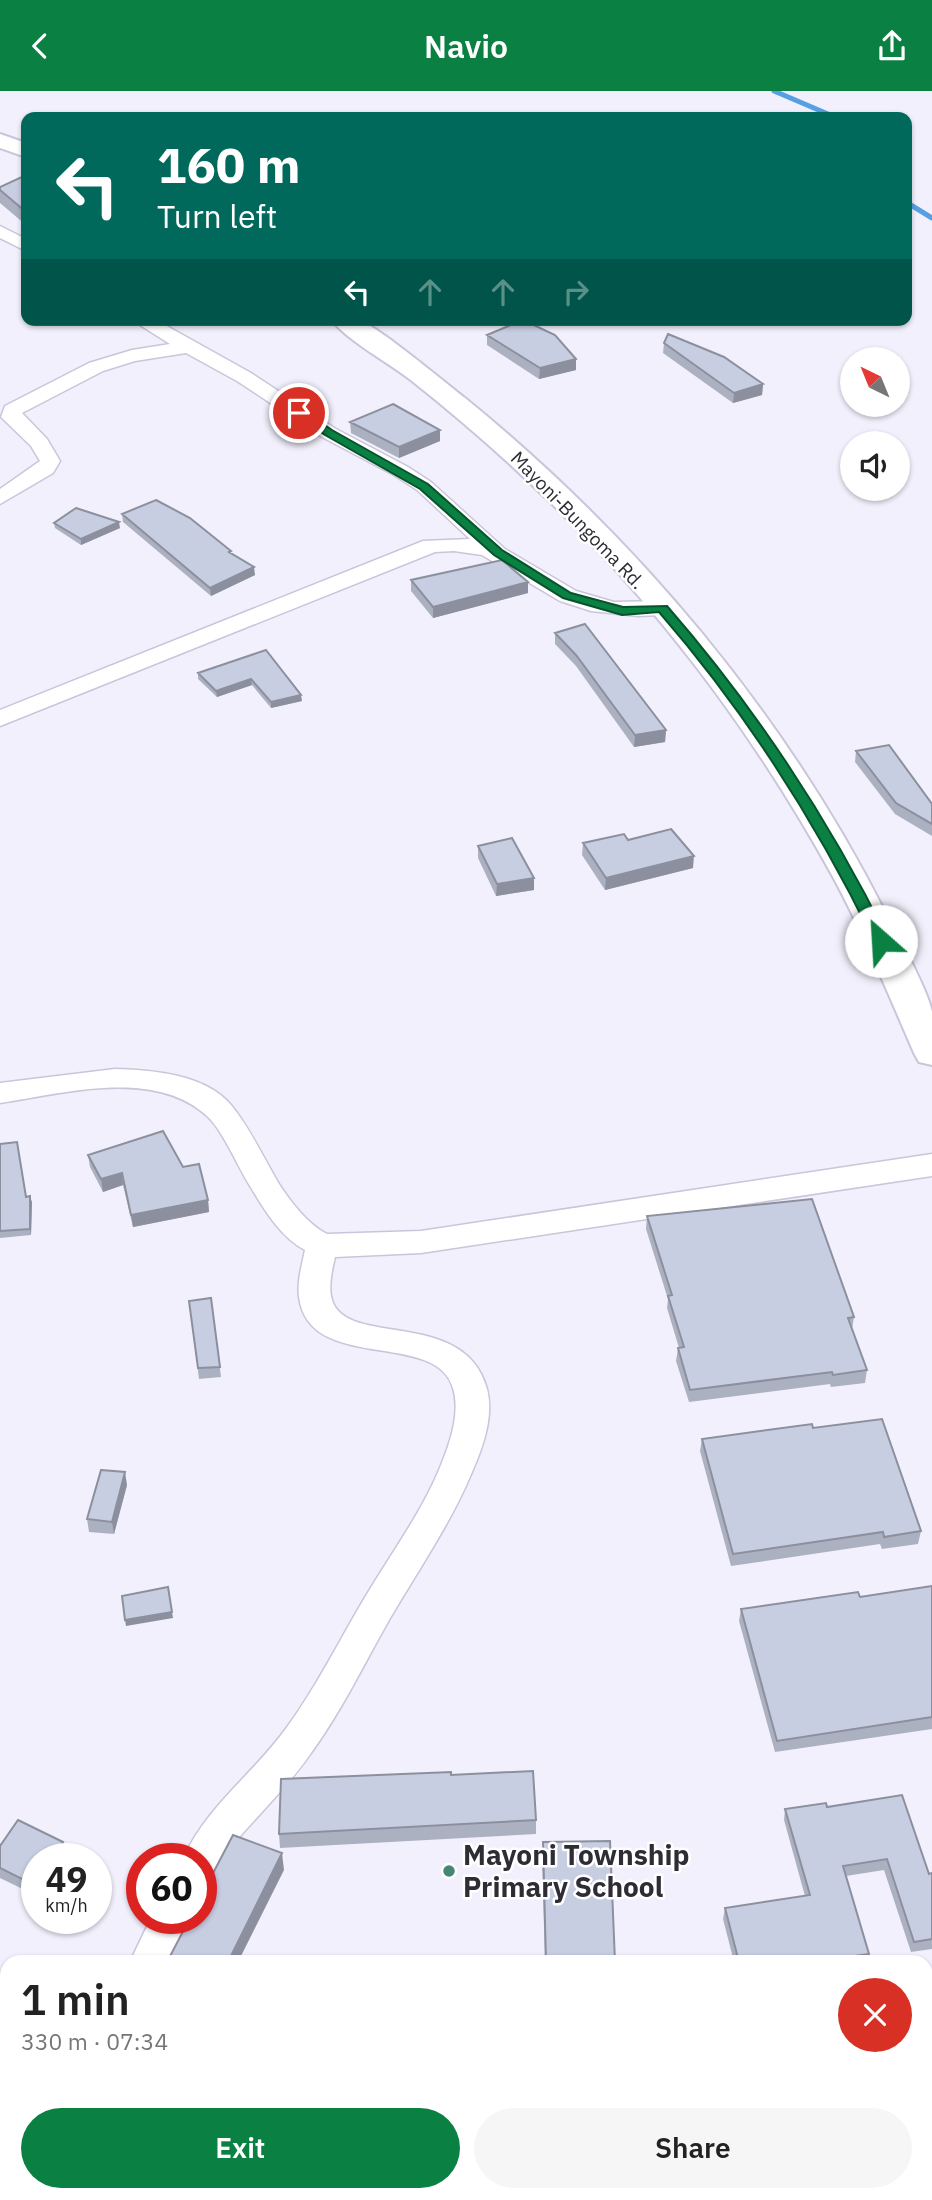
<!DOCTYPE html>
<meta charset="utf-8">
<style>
:root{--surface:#fff;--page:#f6f6f6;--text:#222;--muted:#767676;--accent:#0b8043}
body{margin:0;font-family:"IBM Plex Sans",sans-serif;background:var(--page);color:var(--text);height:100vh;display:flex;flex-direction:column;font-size:26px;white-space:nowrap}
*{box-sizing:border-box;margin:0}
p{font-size:23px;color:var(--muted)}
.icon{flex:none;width:38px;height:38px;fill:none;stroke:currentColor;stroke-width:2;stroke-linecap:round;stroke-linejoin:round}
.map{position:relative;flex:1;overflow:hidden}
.sheet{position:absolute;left:0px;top:1864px;width:933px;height:247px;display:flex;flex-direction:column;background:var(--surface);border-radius:21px 21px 0 0;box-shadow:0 2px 5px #0004}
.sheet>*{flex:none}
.banner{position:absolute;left:21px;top:21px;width:891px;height:214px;border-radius:14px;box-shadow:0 2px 5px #0004;background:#00695c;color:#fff;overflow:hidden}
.needle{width:46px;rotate:317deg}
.controls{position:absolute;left:840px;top:256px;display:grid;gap:14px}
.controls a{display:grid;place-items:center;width:70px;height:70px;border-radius:50%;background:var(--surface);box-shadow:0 2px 5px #0004;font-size:35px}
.speed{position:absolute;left:21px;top:1752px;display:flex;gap:14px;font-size:35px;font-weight:700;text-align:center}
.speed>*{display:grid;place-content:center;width:91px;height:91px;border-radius:50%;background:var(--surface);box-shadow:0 2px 5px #0004;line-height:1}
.speed small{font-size:18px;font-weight:400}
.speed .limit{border:10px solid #d22;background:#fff;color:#111}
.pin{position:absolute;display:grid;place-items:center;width:60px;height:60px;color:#fff;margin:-30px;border:4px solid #fff;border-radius:50%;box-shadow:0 2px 7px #0007}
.me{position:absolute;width:77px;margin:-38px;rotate:334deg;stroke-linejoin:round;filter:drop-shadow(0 0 5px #0008)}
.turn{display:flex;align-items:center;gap:24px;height:147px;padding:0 21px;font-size:32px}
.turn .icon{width:91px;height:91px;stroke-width:2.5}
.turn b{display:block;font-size:49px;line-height:60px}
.lanes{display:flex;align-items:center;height:66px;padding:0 21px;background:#0003;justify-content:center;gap:35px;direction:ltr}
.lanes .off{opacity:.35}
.round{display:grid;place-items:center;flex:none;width:74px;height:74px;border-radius:37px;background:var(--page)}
.overview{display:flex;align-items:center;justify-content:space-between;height:119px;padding:0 21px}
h1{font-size:42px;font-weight:600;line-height:52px}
.button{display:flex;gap:14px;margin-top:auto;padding:14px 21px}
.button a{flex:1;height:80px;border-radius:42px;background:var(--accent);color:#fff;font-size:28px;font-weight:600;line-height:80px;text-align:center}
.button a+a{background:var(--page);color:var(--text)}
header{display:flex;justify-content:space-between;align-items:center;height:91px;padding:0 21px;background:var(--accent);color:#fff;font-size:32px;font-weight:600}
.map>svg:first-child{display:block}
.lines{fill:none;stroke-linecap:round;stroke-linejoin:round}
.stream{stroke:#579fe2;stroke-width:5}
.minor-casing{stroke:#cac5da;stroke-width:3}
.major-casing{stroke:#cac5da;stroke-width:4}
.minor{fill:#fff;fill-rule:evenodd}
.major{fill:#fff;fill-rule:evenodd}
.wall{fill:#acb1c2}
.shaded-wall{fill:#8c909e}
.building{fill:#c8cee2;stroke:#8c909e;stroke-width:2}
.route{fill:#0b8043;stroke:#07532c;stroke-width:2}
.poi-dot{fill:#448677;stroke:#fff;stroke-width:2.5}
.labels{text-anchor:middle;stroke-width:5;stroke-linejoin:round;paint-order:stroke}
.far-street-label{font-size:19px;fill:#2e2c34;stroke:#fff}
.near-poi-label{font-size:28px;font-weight:bold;fill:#2e2c34;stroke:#fff;text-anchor:start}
</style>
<header><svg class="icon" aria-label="back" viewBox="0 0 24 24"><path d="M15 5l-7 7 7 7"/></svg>Navio<svg class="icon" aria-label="share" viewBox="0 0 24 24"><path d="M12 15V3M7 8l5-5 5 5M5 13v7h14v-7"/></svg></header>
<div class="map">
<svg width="932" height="2109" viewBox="0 0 932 2109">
<rect width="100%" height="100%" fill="#f2f0fc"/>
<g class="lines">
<path class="stream" d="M774 0 835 26
M906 111 932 127"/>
<g class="minor-casing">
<path id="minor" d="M0 135 26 148V160L0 147Z
M132 229H156L251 282 336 338 408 376 431 391 505 458 576 500 614 511 662 510 673 517 662 524 638 525 591 520 560 510 482 464 454 460 435 461 0 635V619L423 450 470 448 417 399 394 384 322 346 237 290 186 262 135 270 103 280 22 322 47 348 60 370 53 382 0 413V398L40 370 31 355 1 326 5 315 89 272 132 259 170 253Z
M115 978C152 979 205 983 231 1014 250 1037 264 1068 279 1093 291 1111 307 1133 327 1143L421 1140 932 1063V1085L421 1162 335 1166C332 1179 328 1196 332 1209 346 1257 465 1216 487 1298 494 1325 483 1356 472 1381 451 1432 417 1481 389 1529 364 1573 341 1621 311 1662 289 1694 260 1722 235 1751 222 1766 221 1781 201 1789V1768H183C206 1716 252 1684 285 1639 316 1597 340 1548 367 1503 391 1463 421 1422 439 1379 449 1355 461 1323 453 1297 436 1238 309 1283 299 1206 297 1190 302 1174 305 1159 280 1146 264 1118 250 1095 238 1076 223 1040 208 1026 155 976 63 1003 0 1012V992Z
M151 1827H192L171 1871H130Z
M8 2104H52L50 2109H5Z"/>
</g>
<g class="major-casing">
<path id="major" d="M0 43 26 52V66L0 57Z
M332 229C340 229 350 228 358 229 374 232 448 294 465 307 637 447 785 623 885 821 897 843 928 899 932 921 932 938 932 958 932 974L919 971 914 962C888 902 863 841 832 784 757 648 663 521 551 412 507 369 460 328 412 290 391 273 346 249 332 229Z"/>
</g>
<use href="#minor" class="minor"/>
<use href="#major" class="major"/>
</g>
<path class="wall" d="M26 84V134L0 112V96Z
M487 244 576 268V279L539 288 487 254Z
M664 252 763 293 762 304 733 312 663 262Z
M350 331 440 339V350L399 367 351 342Z
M122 423 231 460V463L255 484 211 505 123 431Z
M54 432 120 437 81 454 55 437Z
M411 489 528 491V502L433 527 411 500Z
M555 542 666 639 665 651 634 656 576 575 555 553Z
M266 559 302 610 271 617 252 594 217 606 198 588V582Z
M856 660 932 713V745L895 723 855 671Z
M628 749 693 777 605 799 582 764 583 752Z
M478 755 534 799 496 805 478 767Z
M0 1053 26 1106 32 1111 31 1144 0 1147Z
M88 1064 183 1076 208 1109 209 1121 133 1136 123 1094 103 1101 90 1076Z
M647 1125 854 1226 852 1238 867 1279 865 1292 831 1296 830 1293 689 1311 676 1270 678 1257H679L667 1217 668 1208 646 1138Z
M211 1207 221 1286 199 1288 189 1210Z
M813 1337 921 1440 918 1453 882 1458 880 1453 731 1475 700 1360 702 1348Z
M127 1394 114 1443 89 1441 87 1428Z
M932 1495V1638L775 1661 739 1530 741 1518 860 1506Z
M451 1684 536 1729V1743L280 1757 279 1743Z
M827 1716 929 1783 932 1782V1858L911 1861 884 1779 846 1785 869 1863 867 1871H734L723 1828 725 1817 805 1805 784 1729 785 1718Z
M63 1751 66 1762 37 1805 0 1787V1755Z
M543 1751 615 1871H545L542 1767Z
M932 1927V1964L926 1944V1933L927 1928Z
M778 2104H831L833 2109H779Z
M872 2104H926L927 2108V2109H874Z"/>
<path class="shaded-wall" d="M576 268V279L539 288 540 277Z
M763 293 762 304 733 312 734 302Z
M440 339V350L399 367V356Z
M119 431 120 437 81 454V448Z
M254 476 255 484 211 505 210 497Z
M528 491V502L433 527V516Z
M251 588 252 594 217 606 216 600Z
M301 604 302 610 271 617V611Z
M666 639 665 651 634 656 635 644Z
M694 765 693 777 605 799 606 787Z
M534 787V799L496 805 497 793Z
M122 1082 123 1094 103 1101 101 1088Z
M30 1105 32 1111 31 1144 30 1138Z
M208 1109 209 1121 133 1136 131 1124Z
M125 1381 127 1394 114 1443 112 1431Z
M172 1521 173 1527 126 1535 125 1529Z
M63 1751 66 1762 62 1768H52Z
M282 1762 284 1779 238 1871H228Z
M37 1789V1805L34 1794Z
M112 2104H123L120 2109H109Z"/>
<path class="building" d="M26 84V121L0 99V96Z
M523 229 555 244 576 268 540 277 487 244Z
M668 243 724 266 763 293 734 302 664 252Z
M393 313 440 339 399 356 350 331Z
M156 409 190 427 231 460 229 461 254 476 210 497 122 423Z
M76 417 119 431 81 448 54 432Z
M502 469 528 491 433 516 411 489Z
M585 533 666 639 635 644 576 564 555 542Z
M266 559 301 604 271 611 251 588 216 600 198 582Z
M889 654 932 713V733L896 712 856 660Z
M671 738 694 765 606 787 583 752 624 743 628 749Z
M512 747 534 787 497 793 478 755Z
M163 1040 183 1076 199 1073 208 1109 131 1124 122 1082 101 1088 88 1064Z
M17 1051 26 1106 30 1105V1138L0 1140V1053Z
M812 1108 854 1226 848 1227 867 1279 833 1284 832 1281 690 1299 678 1257 684 1256 668 1205 672 1204 647 1125Z
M211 1207 220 1276 198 1277 189 1210Z
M882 1328 921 1440 884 1446 883 1441 733 1463 702 1348 812 1333 813 1337Z
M101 1379 125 1381 112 1431 87 1428Z
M932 1495V1626L777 1650 741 1518 858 1501 860 1506Z
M168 1496 172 1521 125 1529 122 1505Z
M533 1680 536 1729 279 1743 281 1688 451 1681V1684Z
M902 1704 929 1783 932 1782V1848L914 1851 887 1768 843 1775 869 1863 812 1871H739L725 1817 810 1804 785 1718 826 1712 827 1716Z
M18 1729 63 1751 52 1768H37V1789L34 1794 0 1777V1755Z
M233 1744 282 1762 228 1871H167L190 1827H201V1805Z
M610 1750 615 1871H546L543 1751Z
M932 1927V1943L927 1928Z
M926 2102 927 2108 920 2109H880L878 2104H926Z
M47 2104H112L109 2109H44Z
M548 2104H624V2109H548Z
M783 2104H831L833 2109H784Z"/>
<path class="route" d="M295 319H303L332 339 428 393 502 459 571 502 623 516 667 515C754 615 830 730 889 850L886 854 881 855 874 850C817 733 745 620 659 521L622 524 563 507 494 464 420 398 325 344 295 324Z"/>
<circle class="poi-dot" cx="449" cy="1780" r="7"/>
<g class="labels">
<g class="far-street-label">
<text transform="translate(578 429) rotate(46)" y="7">Mayoni-Bungoma Rd.</text>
</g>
<g class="near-poi-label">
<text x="463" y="1774">Mayoni Township<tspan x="463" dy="32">Primary School</tspan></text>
</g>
</g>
</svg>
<div class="controls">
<a><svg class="needle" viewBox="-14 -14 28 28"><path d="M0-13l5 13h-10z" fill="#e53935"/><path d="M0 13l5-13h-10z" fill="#767676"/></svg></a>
<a><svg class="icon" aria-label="sound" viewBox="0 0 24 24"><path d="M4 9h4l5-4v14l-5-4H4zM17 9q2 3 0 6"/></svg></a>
</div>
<div class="speed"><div>49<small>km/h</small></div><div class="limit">60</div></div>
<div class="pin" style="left:299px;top:322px;background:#d93025"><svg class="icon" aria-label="arrive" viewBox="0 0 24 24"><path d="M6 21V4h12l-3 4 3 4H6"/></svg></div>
<svg class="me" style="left:881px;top:850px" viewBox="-20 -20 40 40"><circle r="19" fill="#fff"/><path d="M0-13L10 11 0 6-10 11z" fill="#0b8043"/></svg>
<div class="banner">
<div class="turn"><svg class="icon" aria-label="left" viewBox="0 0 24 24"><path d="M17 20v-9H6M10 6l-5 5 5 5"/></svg><div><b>160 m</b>Turn left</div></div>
<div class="lanes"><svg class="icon" aria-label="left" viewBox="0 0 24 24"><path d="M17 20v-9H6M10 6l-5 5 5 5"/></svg><svg class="icon off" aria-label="ahead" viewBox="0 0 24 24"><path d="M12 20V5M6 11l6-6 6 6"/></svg><svg class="icon off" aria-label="ahead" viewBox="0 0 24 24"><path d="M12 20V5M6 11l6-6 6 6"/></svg><svg class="icon off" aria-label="right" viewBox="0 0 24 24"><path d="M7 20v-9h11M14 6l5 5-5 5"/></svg></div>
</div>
<section class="sheet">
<div class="overview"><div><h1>1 min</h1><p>330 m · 07:34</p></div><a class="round" style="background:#d93025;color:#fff"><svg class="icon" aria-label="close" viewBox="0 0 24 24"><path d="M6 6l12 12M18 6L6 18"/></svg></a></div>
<div class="button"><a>Exit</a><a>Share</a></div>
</section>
</div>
